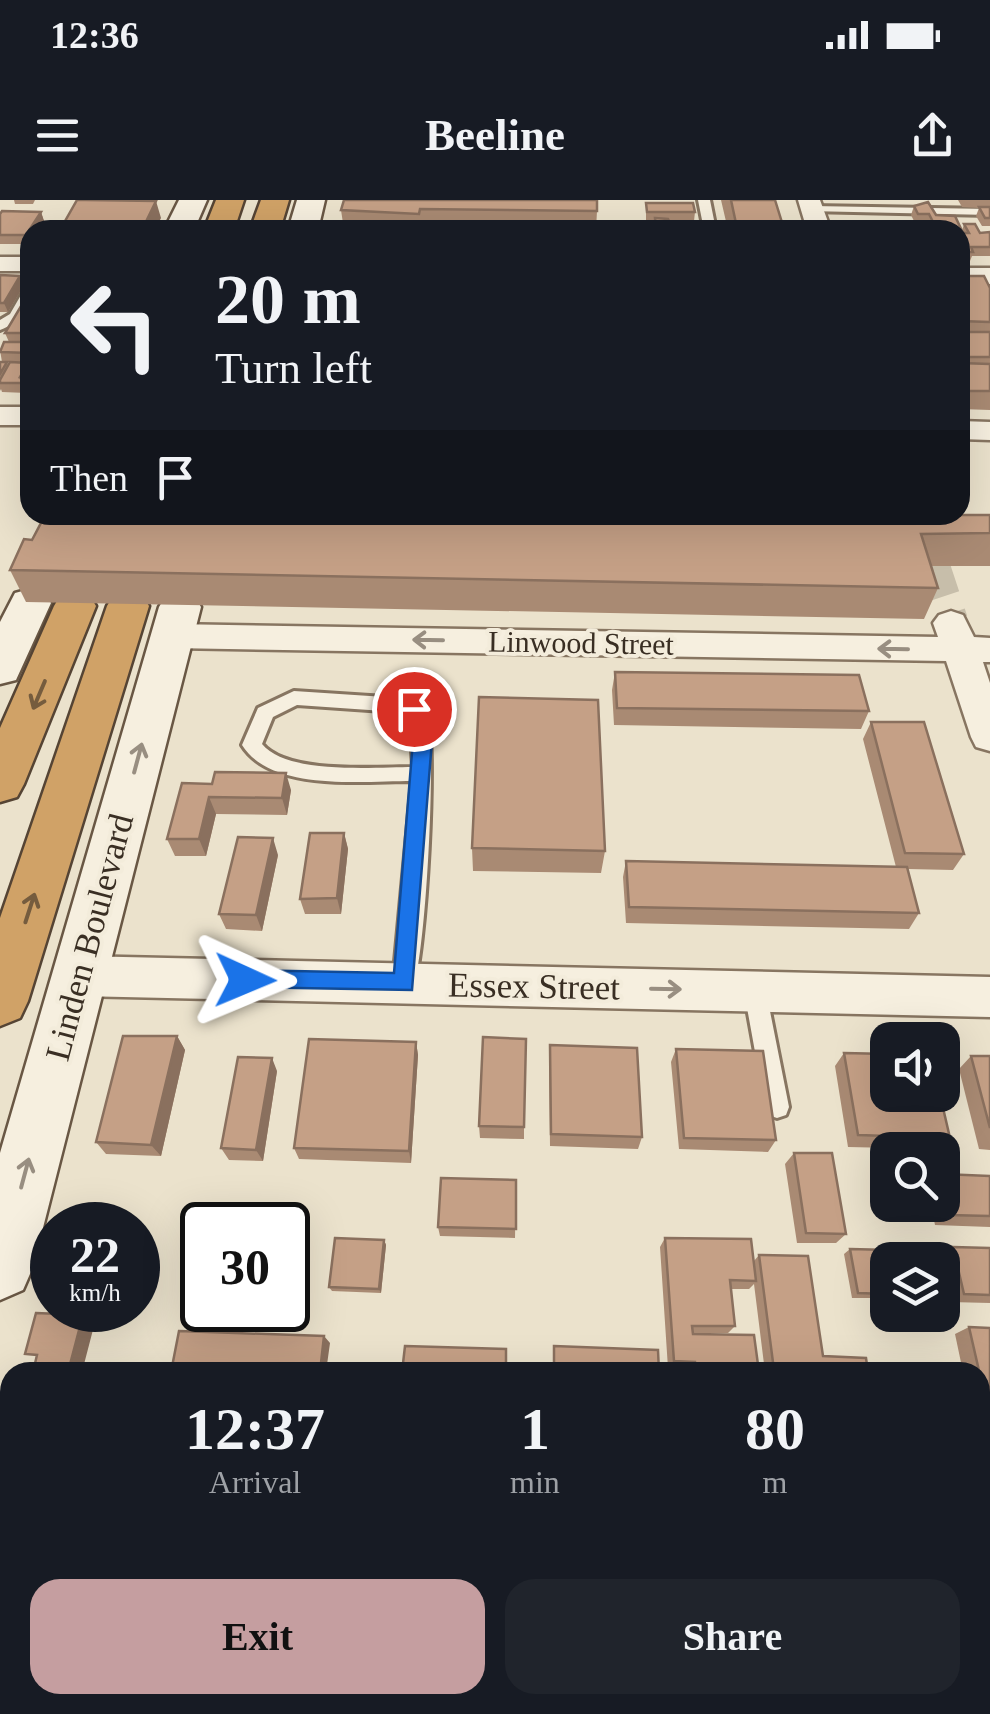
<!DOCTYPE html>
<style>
:root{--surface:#171b24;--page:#20242c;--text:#f1f3f6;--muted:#9ea1a6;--accent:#c59ea0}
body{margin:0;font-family:Georgia,serif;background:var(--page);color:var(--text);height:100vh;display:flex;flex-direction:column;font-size:38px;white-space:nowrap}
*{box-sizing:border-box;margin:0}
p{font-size:32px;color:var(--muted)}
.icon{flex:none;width:55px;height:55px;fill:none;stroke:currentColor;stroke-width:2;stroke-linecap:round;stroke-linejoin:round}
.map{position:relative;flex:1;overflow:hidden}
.panel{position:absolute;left:0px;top:1162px;width:990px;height:352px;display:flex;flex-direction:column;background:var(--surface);border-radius:30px 30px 0 0;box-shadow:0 10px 40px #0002}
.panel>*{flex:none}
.guide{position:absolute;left:20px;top:20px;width:950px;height:305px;border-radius:30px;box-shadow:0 10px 40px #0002;background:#171b24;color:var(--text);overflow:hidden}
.fabs{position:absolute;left:870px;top:822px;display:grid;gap:20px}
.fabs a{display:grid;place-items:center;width:90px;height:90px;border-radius:20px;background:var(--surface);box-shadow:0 10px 40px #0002;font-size:50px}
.speed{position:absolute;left:30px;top:1002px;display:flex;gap:20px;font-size:50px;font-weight:700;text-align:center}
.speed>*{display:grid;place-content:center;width:130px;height:130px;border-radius:50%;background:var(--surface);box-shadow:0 10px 40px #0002;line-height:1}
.speed small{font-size:25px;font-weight:400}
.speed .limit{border:5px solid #111;border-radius:15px;background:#fff;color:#111}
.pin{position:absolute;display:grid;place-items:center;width:85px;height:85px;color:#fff;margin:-42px;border:5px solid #fff;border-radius:50%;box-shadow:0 2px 10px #0007}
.me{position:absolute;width:110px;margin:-55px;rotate:91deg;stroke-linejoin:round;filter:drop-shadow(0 0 8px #0008)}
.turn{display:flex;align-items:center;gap:35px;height:210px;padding:0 30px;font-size:45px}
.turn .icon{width:130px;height:130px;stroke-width:2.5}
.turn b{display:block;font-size:70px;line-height:85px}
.then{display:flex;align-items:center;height:95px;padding:0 30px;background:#0003;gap:20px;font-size:38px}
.eta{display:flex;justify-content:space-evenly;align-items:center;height:170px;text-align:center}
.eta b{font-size:60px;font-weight:600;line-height:70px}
.cta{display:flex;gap:20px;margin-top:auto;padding:20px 30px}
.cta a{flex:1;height:115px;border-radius:30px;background:var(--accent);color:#111;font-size:40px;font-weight:600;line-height:115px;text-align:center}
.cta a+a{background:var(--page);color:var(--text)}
.status{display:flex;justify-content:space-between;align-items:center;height:70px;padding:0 50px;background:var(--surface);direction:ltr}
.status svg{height:28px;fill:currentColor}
header{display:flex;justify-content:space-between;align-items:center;height:130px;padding:0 30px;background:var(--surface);font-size:45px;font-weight:600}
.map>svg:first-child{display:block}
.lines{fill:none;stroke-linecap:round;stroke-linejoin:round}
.street-tunnel{stroke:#c7beaa;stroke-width:34;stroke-dasharray:34 18;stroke-linecap:butt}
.lane-casing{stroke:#877561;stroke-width:6}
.street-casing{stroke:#877561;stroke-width:5}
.secondary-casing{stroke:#695744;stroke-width:5}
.highway-casing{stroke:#554434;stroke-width:5}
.lane{fill:#f6efdf;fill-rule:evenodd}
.street{fill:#f6efdf;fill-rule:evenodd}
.secondary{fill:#f6efdf;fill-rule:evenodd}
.highway{fill:#d0a267;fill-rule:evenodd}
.wall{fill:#a98a73}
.shaded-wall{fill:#8a705e}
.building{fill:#c5a086;stroke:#8a705e;stroke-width:2.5}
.oneway{stroke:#988e81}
.oneway2{stroke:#755c3e}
.route{fill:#1a73e8;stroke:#114b97;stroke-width:2.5}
.labels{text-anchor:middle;stroke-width:8;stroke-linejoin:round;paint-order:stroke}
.far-street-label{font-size:30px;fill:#392e23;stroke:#f3ecdb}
.street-label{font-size:35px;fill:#392e23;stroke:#f3ecdb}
</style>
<div class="status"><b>12:36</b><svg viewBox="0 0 49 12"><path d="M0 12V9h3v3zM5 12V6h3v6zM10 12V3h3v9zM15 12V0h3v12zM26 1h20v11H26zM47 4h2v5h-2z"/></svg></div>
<header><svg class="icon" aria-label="menu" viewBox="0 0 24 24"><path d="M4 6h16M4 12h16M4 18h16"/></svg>Beeline<svg class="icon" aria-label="share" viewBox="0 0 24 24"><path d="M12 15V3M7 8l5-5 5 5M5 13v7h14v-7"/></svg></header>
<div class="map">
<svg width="990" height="1514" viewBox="0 0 990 1514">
<rect width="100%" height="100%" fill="#ebe2cc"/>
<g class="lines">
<path class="street-tunnel" d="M916 315 951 421"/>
<g class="lane-casing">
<path id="lane" d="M698 0H710L716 30H704Z
M812 6 990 9V15L808 11Z
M30 87C30 109 21 122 0 130V120L10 114 25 88Z
M294 491 400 498 426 507C438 535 426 762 412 790L404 793 396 790 393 783 412 581C363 581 271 592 242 545L258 508ZM297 505 398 512 410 516 413 567C375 567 287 575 262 544L273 517Z
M755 781 763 784 766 791 789 907 786 915 777 918 768 915 765 907 744 791 747 784Z"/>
</g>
<g class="street-casing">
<path id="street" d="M798 0H820L831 30H807Z
M0 57H30V71H0Z
M960 68H990V84H960Z
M0 207H30V225H0Z
M960 221 990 222V240L960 239Z
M951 411 963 415 974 437 990 438V462H983L990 483V551L976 547 971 537 946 461 172 448 159 444 154 436 159 428 172 424 938 437 933 423 939 415Z
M79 756 990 777V817L79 796 63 790 56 776 63 762Z
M0 1347H10V1411H0Z
M980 1378H990V1442H980Z"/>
</g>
<g class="secondary-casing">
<path id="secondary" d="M179 0H207L194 30H164Z
M297 0H325L318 30H288Z
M30 389 45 393 51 403 16 480 0 484V422L15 393Z
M180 393 195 397 201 407 33 1067 23 1090 0 1100V953L159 407 165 397Z"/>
</g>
<g class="highway-casing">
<path id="highway" d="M216 0H244L234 30H204Z
M261 0H289L280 30H250Z
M75 392 90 396 96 406 24 584 17 597 0 602V528L54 406 60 396Z
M128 392 143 396 149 406 28 801 20 818 0 826V718L107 406 113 396Z"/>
</g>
<use href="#lane" class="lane"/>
<use href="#street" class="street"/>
<use href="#secondary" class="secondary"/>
<use href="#highway" class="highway"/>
</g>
<path class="wall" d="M14 0H35L33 4H15Z
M344 0 597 11 596 30H344L341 10Z
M721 0H775L783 30H728Z
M958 0H990V26H982L976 16 979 8 962 7Z
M646 3 695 12 694 21H668L673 29 690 30H654V21H646Z
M914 6 936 15 962 31 964 24 980 33 990 32V56H972L970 61H960V30H858L859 23 912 30 915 23 911 15Z
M41 12 44 21 30 44H0V14Z
M0 75 20 76 24 85 8 112H0Z
M960 76 989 87 990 85V210L960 209Z
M30 91V195H27V193L2 192 1 189 0 191V162H7L8 166 28 162H2L0 150 9 142 5 133Z
M990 315V366H931L938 388 924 419 26 402 10 370 32 340Z
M615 472 869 511 861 529 614 525 612 490Z
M871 522 964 654 953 670 908 669 919 713 909 729 626 723 623 677 626 661 896 667 863 539Z
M182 583 291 590 287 615 216 614 206 656H175L167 639Z
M344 633 348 649 341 714H305L300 699Z
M472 648 605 651 601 673 473 671Z
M278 655 262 731 226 729 219 714Z
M177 836 185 850 161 956 106 954 96 942Z
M416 842 418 855 411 963 299 959 294 948Z
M550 845 642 937 638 949 550 946 549 859Z
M676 849 776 940 768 952 679 949 671 862Z
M844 853 950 938 938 949 848 947 835 866Z
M971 856H990V950L979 949 959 869Z
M277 871 263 961 229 960 221 948Z
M479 926 524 927V939L480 938Z
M794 953 846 1034 836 1043H797L785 964Z
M881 960H888V1005H923L884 1006 875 966Z
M942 974 990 976V1027L935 1025 931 1005H942Z
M516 980 515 1038 440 1036 438 1027Z
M665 1038 754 1061 759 1055 823 1156 868 1172H765L754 1084 749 1089H731L735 1126 728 1133H693L759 1172H689V1168H668L660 1047Z
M384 1040 386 1045 381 1093 332 1091 329 1087Z
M953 1047 990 1048V1103L950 1102 942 1068V1060H941L940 1056Z
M850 1049 888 1060V1098H852L844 1054Z
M969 1127 990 1128V1202H980V1172H963L955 1134Z
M738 1506 787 1508 798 1514H739Z"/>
<path class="shaded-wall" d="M156 1 161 18 155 30H142Z
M41 12 44 21 39 30H30V44L26 35Z
M20 76 24 85 8 112 4 103Z
M286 573 291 590 287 615 282 598Z
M209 597 216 614 206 656 199 639Z
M344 633 348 649 341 714 337 698Z
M273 638 278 655 262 731 256 715Z
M177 836 185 850 161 956 151 945Z
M416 842 418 855 411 963 409 951Z
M272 858 277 871 263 961 256 950Z
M384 1040 386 1045 381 1093 379 1089Z
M83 1115 95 1122 82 1172H68Z
M324 1136 330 1143 326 1172H320Z"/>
<path class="building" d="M77 0H85L156 1 142 30H60Z
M344 0H597V11L420 9 419 14 341 10Z
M731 0H775L784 29 737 28Z
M928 2 936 15 955 16 963 33H969L964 24H975L980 33 990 32V47H971L973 52H960V30H917L914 23 934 24 929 14H918L914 6Z
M646 3H693L695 12H647Z
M979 7H990V18H985Z
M2 11 41 12 26 35H0V14Z
M655 18 668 19 673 29 688 26 690 30H656Z
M600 23H620L621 30H601Z
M859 23 909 24 912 30H862Z
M629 25H647L648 30H630Z
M0 75 20 76 4 103H0Z
M960 76H984L990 88V122L960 121Z
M30 91V133H5Z
M960 132H990V157H960Z
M4 142H30V153L0 152Z
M30 159V177H20Z
M0 162H7L0 174Z
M10 162 28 163 20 177 23 183H0V180Z
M960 163 990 164V191H960Z
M101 315H990V333L921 334 938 388 10 370 24 339 32 340 41 323Z
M615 472 859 475 869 511 617 508Z
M479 497 598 500 605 651 472 648Z
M871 522H924L964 654 905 653Z
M215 572 286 573 282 598 209 597 199 639H167L182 583 212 584Z
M310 633H344L337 698 300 699Z
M238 637 273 638 256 715 219 714Z
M626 661 907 667 919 713 629 707Z
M123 836H177L151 945 96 942Z
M483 837 526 839 524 927 479 926Z
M309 839 416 842 409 951 294 948Z
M550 845 637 848 642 937 551 934Z
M676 849 763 851 776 940 684 938Z
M844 853 888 854V895H940L950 938 858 935Z
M971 856H990V928Z
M238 857 272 858 256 950 221 948Z
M794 953H832L846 1034 806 1033Z
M881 960H888V990Z
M942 974 990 976V1016L948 1015 942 991Z
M441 978 516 980V1029L438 1027Z
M335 1038 384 1040 379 1089 329 1087Z
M665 1038 751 1039 756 1081 730 1080 735 1126H692L693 1134 754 1135 759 1172H696L695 1162 674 1161Z
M953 1047 990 1048V1095L964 1094Z
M850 1049 889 1050 891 1060H888V1094L858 1093Z
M759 1055 808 1056 823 1156 866 1158 868 1172H791V1170H774Z
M36 1113 83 1115 68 1172H33L37 1155 25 1154Z
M969 1127 990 1128V1197H985Z
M179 1131 324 1136 320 1172H171Z
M405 1146 506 1149V1172H402Z
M554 1146 658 1150 659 1172H554Z
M10 1209V1278H0V1246Z
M980 1236H990V1313H980Z
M747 1512 798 1514H747Z"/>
<defs><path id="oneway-shaft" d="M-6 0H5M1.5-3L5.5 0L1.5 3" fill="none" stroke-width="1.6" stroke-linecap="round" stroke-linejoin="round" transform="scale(2.5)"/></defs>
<g class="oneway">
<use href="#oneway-shaft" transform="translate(428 440) rotate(-179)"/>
<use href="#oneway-shaft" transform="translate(893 449) rotate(-179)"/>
<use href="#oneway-shaft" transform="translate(138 558) rotate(-75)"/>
<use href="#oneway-shaft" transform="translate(666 789) rotate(1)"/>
<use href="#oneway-shaft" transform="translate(25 973) rotate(-75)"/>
</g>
<g class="oneway2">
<use href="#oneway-shaft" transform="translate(39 495) rotate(113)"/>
<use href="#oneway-shaft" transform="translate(30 708) rotate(-72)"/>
</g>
<path class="route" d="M414 502 420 504 433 528 412 790 237 787V772L245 770 394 773 414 528 404 509Z"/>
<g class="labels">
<g class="far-street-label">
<text transform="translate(581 443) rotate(1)" y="10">Linwood Street</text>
</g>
<g class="street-label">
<text transform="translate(89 737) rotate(-75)" y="12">Linden Boulevard</text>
<text transform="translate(534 786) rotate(1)" y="12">Essex Street</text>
</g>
</g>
</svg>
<div class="fabs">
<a><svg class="icon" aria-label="sound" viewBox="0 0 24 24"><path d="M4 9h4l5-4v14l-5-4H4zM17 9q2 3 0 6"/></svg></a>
<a><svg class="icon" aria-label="search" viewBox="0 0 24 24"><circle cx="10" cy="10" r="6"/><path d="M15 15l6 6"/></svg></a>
<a><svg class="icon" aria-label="layers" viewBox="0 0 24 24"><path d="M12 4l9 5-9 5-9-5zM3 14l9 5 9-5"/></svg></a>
</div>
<div class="speed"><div>22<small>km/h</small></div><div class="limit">30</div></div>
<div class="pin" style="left:414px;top:509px;background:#d93025"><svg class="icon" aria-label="arrive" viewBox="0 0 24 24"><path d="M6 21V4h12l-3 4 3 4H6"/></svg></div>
<svg class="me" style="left:245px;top:780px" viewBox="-20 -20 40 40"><path d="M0-17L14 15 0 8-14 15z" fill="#1a73e8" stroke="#fff" stroke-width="4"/></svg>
<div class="guide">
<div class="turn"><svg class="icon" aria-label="left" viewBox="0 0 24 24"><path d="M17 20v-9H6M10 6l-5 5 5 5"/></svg><div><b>20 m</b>Turn left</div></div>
<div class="then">Then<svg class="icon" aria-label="arrive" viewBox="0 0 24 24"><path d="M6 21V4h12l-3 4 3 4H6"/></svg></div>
</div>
<section class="panel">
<div class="eta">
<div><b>12:37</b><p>Arrival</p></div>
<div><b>1</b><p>min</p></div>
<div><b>80</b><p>m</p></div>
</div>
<div class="cta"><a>Exit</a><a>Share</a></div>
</section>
</div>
